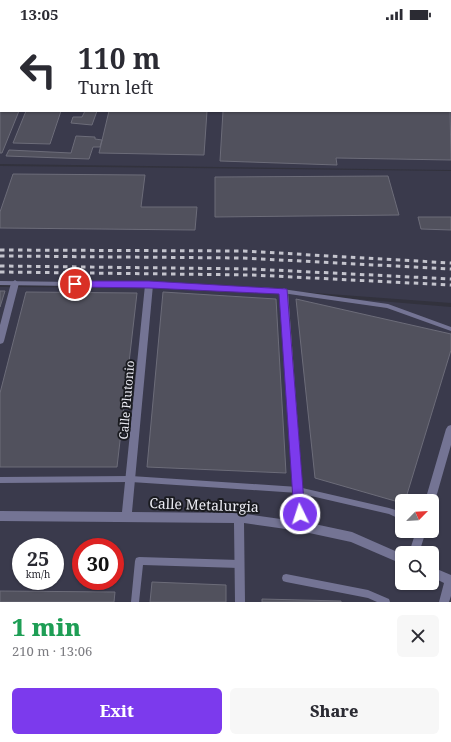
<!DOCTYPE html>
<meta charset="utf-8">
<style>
:root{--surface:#fff;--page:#f7f7f7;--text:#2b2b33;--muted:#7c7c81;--accent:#7c3aed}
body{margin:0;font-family:"Noto Serif",serif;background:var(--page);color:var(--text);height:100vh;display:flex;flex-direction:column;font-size:15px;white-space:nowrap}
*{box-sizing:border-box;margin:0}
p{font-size:13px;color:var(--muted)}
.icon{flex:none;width:22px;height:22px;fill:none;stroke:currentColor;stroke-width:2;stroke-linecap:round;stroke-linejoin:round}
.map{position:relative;height:574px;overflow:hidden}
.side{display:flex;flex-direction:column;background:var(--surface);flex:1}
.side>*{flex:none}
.banner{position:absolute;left:0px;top:0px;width:451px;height:84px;box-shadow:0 1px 3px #0004;background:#fff;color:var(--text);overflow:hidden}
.needle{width:26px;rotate:66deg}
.fabs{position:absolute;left:395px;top:466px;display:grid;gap:8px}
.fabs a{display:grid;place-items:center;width:44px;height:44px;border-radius:6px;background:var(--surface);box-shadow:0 1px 3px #0004;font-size:20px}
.speed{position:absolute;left:12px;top:510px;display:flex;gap:8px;font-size:20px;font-weight:700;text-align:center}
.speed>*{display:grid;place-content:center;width:52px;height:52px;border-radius:50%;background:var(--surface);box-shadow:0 1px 3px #0004;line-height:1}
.speed small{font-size:10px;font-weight:400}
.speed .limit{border:6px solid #d22;background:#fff;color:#111}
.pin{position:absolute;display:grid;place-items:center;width:34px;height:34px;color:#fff;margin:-17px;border:2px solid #fff;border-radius:50%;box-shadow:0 1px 4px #0007}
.me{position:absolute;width:44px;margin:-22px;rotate:356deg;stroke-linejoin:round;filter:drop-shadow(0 0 3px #0008)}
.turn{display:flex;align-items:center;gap:14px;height:84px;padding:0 12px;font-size:18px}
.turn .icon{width:52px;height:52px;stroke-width:2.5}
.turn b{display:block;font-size:28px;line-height:34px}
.round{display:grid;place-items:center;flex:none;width:42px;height:42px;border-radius:6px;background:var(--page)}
.overview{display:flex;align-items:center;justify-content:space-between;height:68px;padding:0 12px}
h1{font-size:24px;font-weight:800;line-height:30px;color:#1e9e55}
.cta{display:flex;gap:8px;margin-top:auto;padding:8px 12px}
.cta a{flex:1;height:46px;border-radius:6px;background:var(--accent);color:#fff;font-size:16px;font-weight:800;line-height:46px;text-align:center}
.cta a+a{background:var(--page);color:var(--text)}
.status{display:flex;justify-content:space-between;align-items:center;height:28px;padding:0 20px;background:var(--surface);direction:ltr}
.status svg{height:11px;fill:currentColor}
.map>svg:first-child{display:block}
.built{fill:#3a3a4c;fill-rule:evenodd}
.building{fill:#51515d;stroke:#6c6c79}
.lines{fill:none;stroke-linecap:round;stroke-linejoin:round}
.service{fill:#747494;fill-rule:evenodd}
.minor{fill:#747494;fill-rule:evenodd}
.rail{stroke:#c4c4cd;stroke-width:3;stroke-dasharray:4.5 4.5;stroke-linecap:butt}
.route{fill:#7c3aed;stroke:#51269a}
.labels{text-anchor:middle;stroke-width:4;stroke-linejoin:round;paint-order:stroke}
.street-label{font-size:12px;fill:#ececf4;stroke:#1a1b20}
.near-street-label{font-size:14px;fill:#ececf4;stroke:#1a1b20}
</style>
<div class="status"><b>13:05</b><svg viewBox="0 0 49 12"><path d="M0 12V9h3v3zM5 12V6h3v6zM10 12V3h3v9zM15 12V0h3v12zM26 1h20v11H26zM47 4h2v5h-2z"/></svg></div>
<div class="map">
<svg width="451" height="574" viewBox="0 0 451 574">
<rect width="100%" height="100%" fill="#32323d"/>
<path class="built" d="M0 0H451V142L0 136ZM1 1H450V83H1Z
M0 138 451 143V275L233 259 0 257Z
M0 259 225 260 451 279V574H0ZM402 473H432V503H402ZM21 519H55V553H21ZM81 519H115V553H81ZM402 525H432V555H402Z"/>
<path class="building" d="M0 0H185L1 1V47Z
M202 0H297V1H202Z
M311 0H451V53L450 1Z
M0 73 1 83H19L2 125H0Z
M450 81 451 132 336 130 337 137 220 133 223 83H450Z
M26 83H61L50 116 13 115Z
M85 83H97L92 97 71 95 73 89H82Z
M109 83H207L204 127 99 125Z
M76 108 95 109V111L102 112 100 119H93L89 131 6 128 9 122 71 125Z
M13 146 145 147 141 179H197L195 202 0 200V184Z
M388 148 399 187 215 189V149Z
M418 189H451V202L421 201Z
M0 263H5L0 279Z
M26 264 137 265 117 439H0V365Z
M163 264 276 271 286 445 147 439Z
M296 271 451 306V322L405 473H402V475L315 450Z
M152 554 226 557V574H150Z
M0 563 115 564 114 574H0Z
M262 571 341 573V574H262Z"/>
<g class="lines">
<path class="service" d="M0 253 149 255 275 260 388 276 451 299V303L387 280 275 264 149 259 0 257Z
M131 448 298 459 389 480 402 484V492L389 486 298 465 131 454 0 455V449Z
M139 529 239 532 242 533 243 536 242 539 239 540 143 537 139 574H131L135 533 136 530Z
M286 546 368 562 389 571 390 574H377L368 570 286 554 283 553 282 550 283 547Z"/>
<path class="minor" d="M195 0H201V1H195Z
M302 0H308V1H302Z
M0 60H1V64H0Z
M450 66H451V70H450Z
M15 252 19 255 4 313 3 315 0 316V297L11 255Z
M149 254 153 257 132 484 239 485 295 493 280 263 284 260 288 263 305 494 352 504 402 526V536L351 514 300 503 244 495 245 574H235L234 495 0 493V483L122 484 145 257Z
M451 397V417L435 473 432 477V473H425L446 401 448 398Z
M416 503H426L419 525H409Z
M432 539 451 547V568L449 574H439L444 555 432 549Z"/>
<path class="rail" d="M0 222 243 223 451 235
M0 228 243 230 451 241
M0 238 252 241 451 251
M0 244 253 247 451 257"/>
</g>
<path class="route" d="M72 253H149L287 261 305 486 304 490 300 492 295 490 294 486 279 266 149 260 75 259 70 256Z"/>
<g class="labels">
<g class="street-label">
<text transform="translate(127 372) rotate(-85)" y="4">Calle Plutonio</text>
</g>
<g class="near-street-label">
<text transform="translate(204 477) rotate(2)" y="5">Calle Metalurgia</text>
</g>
</g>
</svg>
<div class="fabs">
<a><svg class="needle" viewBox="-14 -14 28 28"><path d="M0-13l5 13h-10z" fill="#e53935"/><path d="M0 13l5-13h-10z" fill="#7c7c81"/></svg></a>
<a><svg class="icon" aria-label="search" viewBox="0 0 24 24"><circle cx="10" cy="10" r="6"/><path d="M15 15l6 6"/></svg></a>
</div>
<div class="speed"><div>25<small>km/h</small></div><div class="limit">30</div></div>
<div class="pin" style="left:75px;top:256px;background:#d93025"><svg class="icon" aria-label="arrive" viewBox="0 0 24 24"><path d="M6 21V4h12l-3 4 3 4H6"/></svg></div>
<svg class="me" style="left:300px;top:486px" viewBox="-20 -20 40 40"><circle r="17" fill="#7c3aed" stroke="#fff" stroke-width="3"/><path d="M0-11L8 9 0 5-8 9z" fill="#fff"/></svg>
<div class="banner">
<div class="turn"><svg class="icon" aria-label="left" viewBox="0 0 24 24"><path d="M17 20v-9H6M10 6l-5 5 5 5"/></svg><div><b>110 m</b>Turn left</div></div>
</div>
</div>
<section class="side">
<div class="overview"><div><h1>1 min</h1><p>210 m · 13:06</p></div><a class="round"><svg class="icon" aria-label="close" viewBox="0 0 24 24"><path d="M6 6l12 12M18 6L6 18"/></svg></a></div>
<div class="cta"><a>Exit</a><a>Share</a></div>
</section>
